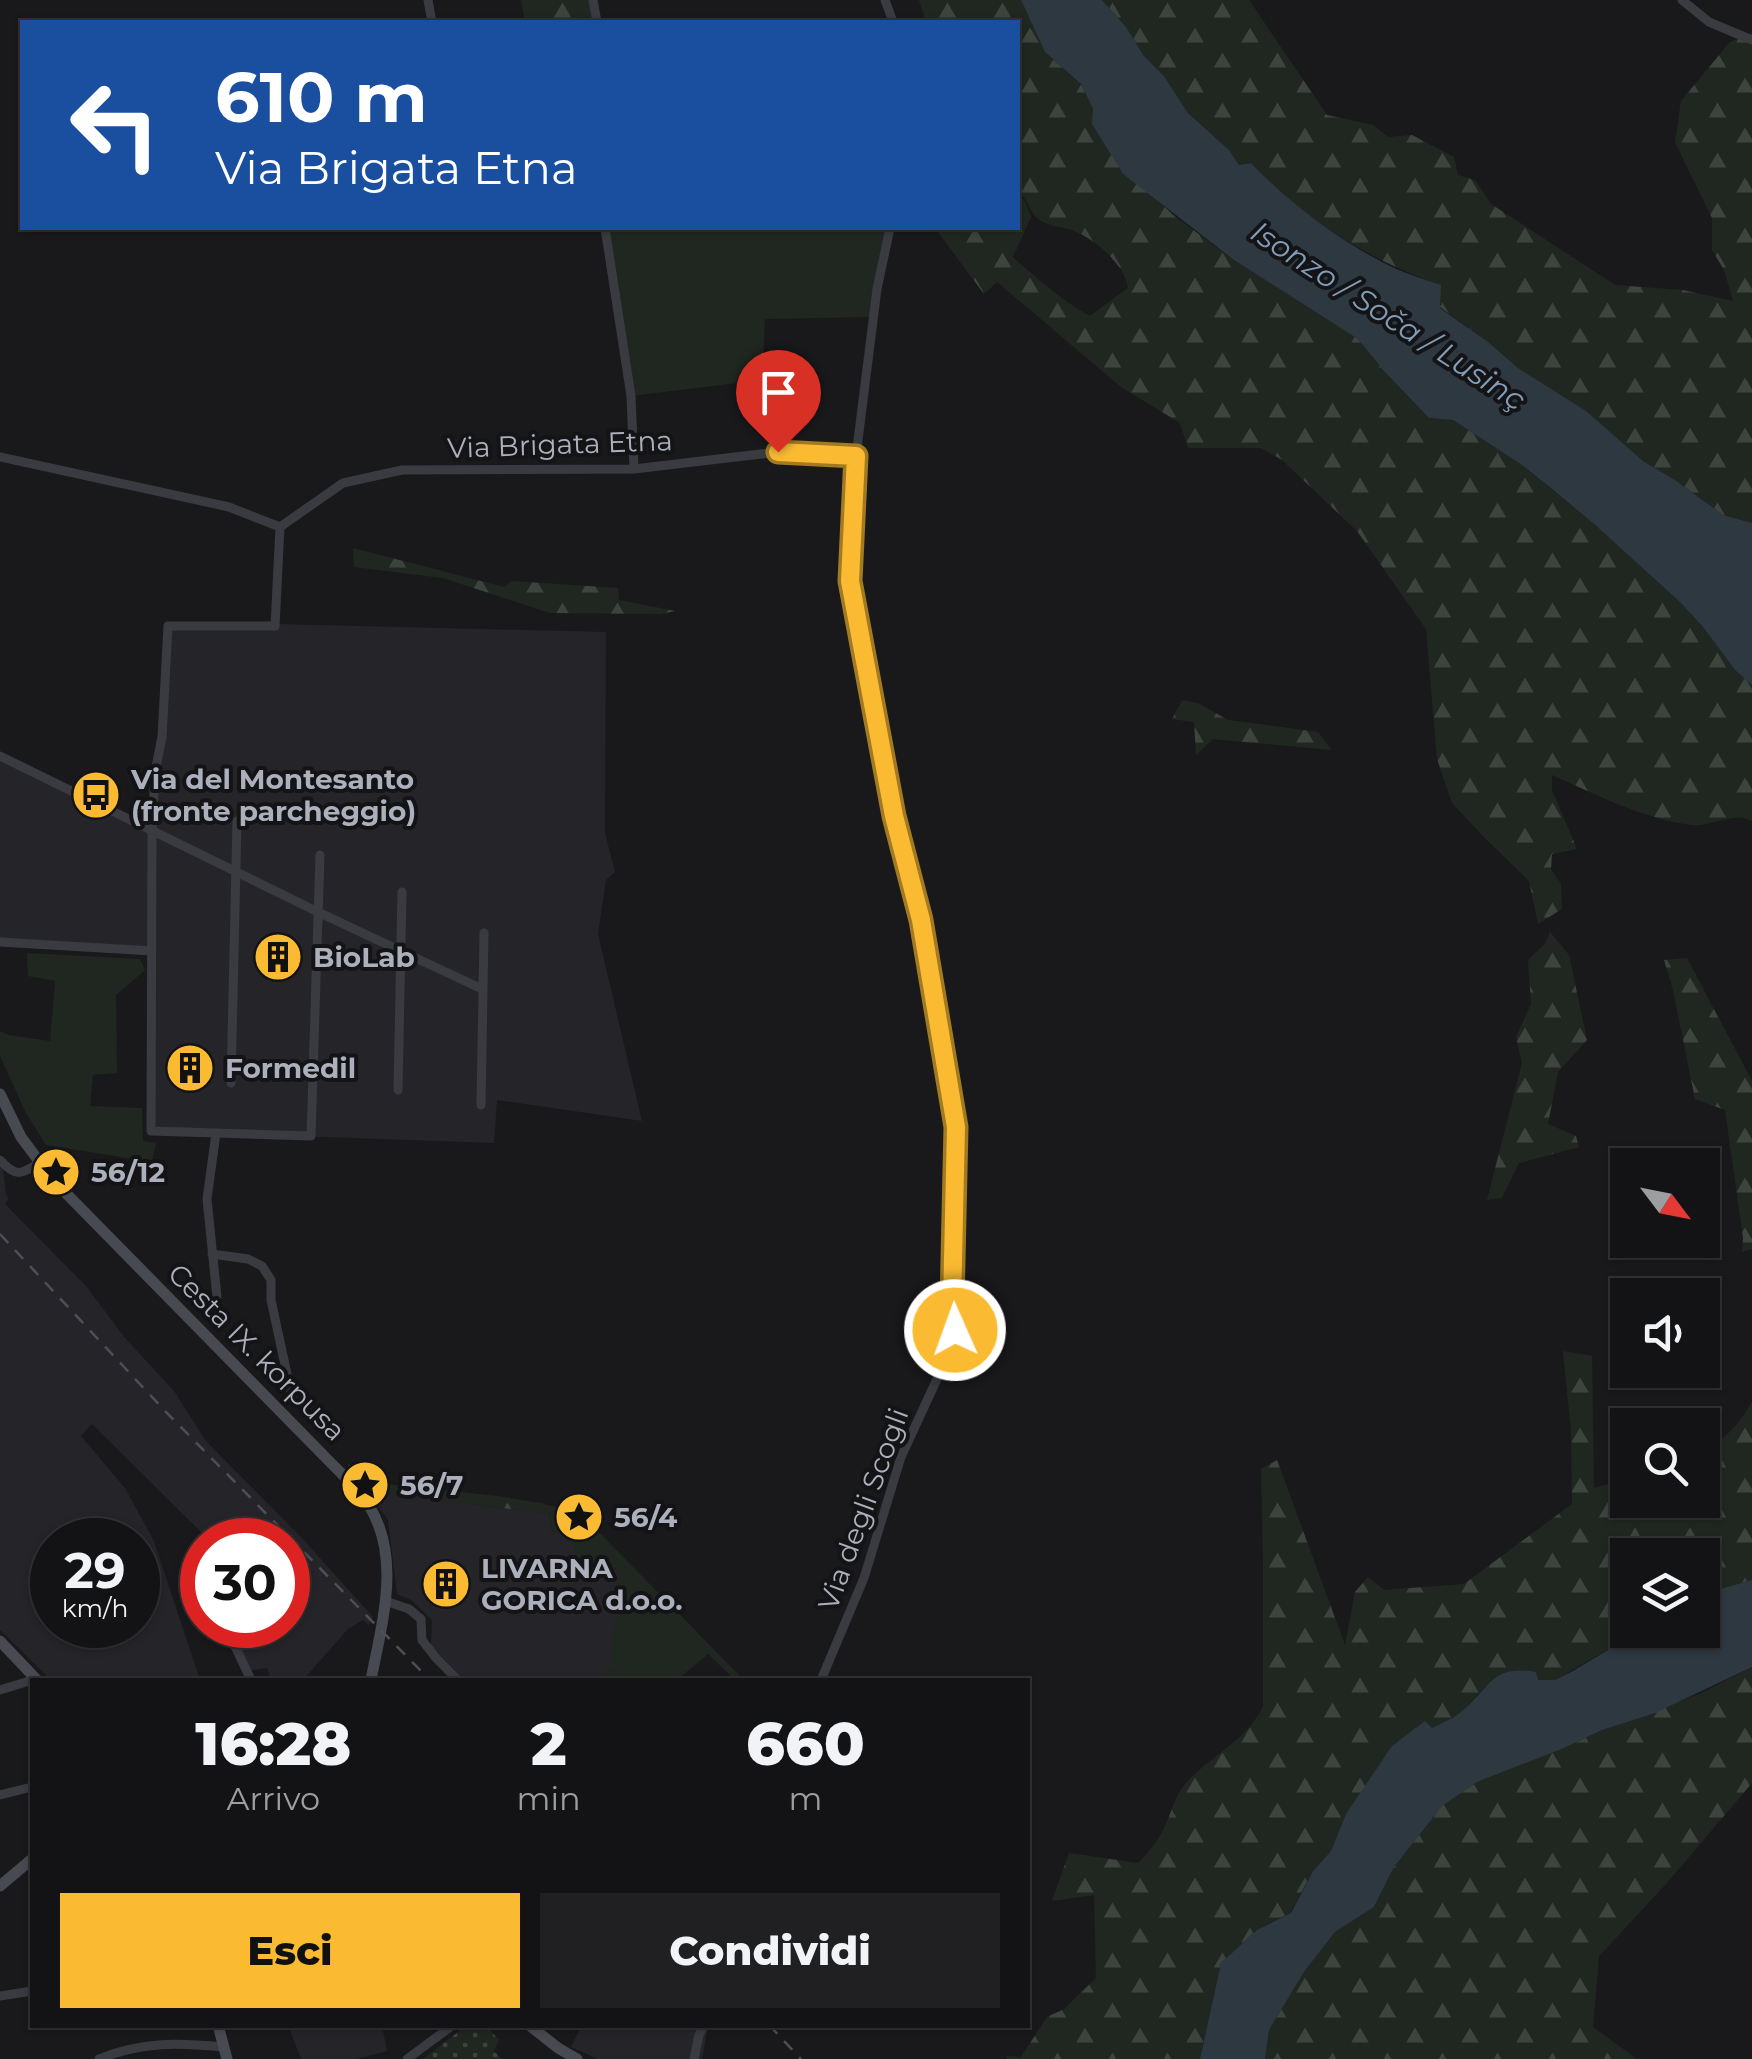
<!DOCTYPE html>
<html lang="it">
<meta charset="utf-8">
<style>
:root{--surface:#131315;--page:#202022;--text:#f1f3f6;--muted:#9d9ea0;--line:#323234;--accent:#fabb33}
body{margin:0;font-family:Montserrat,sans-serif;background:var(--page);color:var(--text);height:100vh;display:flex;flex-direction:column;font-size:38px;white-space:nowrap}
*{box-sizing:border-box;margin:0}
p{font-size:32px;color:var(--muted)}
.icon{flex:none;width:55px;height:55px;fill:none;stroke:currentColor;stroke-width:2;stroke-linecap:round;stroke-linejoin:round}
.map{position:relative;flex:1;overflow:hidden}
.panel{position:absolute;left:30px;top:1678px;width:1000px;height:350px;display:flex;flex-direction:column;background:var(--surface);border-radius:0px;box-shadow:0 2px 8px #0004,0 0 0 2px var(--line)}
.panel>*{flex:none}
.guide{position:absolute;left:20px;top:20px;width:1000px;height:210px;border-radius:0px;box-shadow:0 2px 8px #0004,0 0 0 2px var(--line);background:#1a4fa0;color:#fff;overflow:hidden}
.needle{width:65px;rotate:122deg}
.buttons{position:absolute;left:1610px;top:1148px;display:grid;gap:20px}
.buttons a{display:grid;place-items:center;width:110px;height:110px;border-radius:0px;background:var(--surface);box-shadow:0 2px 8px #0004,0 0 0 2px var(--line);font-size:50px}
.speed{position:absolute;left:30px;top:1518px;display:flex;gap:20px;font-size:50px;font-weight:700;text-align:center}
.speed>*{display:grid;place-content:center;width:130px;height:130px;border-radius:50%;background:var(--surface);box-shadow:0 2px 8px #0004,0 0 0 2px var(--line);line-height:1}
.speed small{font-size:25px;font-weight:400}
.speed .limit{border:15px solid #d22;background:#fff;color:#111}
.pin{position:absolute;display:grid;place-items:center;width:85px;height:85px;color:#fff;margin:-102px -42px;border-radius:50% 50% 50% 0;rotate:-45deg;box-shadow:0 0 10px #0007}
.pin .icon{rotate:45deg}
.me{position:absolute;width:110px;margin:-55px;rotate:358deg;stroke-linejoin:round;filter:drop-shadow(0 0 8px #0008)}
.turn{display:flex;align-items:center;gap:35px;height:210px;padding:0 30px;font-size:45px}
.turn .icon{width:130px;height:130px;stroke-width:2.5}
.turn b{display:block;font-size:70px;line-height:85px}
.eta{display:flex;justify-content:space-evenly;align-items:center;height:170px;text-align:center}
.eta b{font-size:60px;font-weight:800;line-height:70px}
.primary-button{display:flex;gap:20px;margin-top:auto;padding:20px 30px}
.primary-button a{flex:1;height:115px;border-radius:0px;background:var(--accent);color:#111;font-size:40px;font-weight:800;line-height:115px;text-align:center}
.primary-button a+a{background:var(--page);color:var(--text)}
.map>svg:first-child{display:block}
.built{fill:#252529;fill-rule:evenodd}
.grass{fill:#1f2720}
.forest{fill:url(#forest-firs)}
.park{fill:url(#park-dots)}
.water{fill:#2e3841}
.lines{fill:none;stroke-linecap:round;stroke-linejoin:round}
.street{stroke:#3a3b41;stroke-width:9}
.secondary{stroke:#484a51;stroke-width:11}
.rail{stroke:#4d4f56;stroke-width:2.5;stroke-dasharray:12 10;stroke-linecap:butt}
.route-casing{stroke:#a27a21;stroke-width:25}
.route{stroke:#fabb33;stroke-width:18}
.labels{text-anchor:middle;stroke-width:8;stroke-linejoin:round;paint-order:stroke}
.street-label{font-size:28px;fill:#abb0bc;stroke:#141417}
.poi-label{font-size:28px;font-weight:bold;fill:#abb0bc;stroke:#141417;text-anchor:start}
.water-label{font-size:30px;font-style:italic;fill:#819db8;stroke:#141417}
</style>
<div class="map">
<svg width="1752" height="2059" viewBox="0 0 1752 2059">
<defs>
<pattern id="forest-firs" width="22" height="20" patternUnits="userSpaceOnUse" patternTransform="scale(2.5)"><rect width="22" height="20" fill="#1f2720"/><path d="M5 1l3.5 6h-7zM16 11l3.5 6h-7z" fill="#3d443e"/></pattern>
<pattern id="park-dots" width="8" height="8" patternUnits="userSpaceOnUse" patternTransform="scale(2.5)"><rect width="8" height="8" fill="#1f2720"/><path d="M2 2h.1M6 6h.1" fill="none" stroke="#3d443e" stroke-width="1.8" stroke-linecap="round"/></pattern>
</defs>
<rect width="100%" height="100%" fill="#19191c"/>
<path class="built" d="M279 624 606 632 605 833 615 872 606 880 598 934 642 1121 497 1100 494 1143 151 1131 152 951 0 942V756L152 830 168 626Z
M0 1165 3 1168 6 1195 9 1198 5 1204 86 1286 125 1338 174 1391 206 1441 301 1537 373 1617 369 1625 363 1620 348 1629 303 1680H271L267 1668 251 1670 230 1625H288V1540H209L92 1424 81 1436 125 1488 154 1541 200 1680H51L0 1630ZM52 1540H138V1625H52Z
M367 1491 549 1514 551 1531 575 1535 586 1571 597 1578 617 1568 621 1575 617 1587 622 1613 613 1633V1669L593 1680H465L431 1646 432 1620 411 1600 397 1594 388 1520Z
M288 2025H382L387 2051 357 2059H301Z
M582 2025H710L707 2032 702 2059H598L571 2047Z"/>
<path class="grass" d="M605 228H890L873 317 765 319 762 380 631 396Z
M27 953 140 959 145 970 116 995 117 1073 93 1075 90 1106 142 1108 143 1141 156 1143 152 1162 46 1145 26 1113 0 1056V1031L9 1035 50 1041 55 981 28 976Z
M555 1510 576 1516 580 1513 744 1680H735L708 1654 677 1680H593L613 1668 612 1656 614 1619 622 1613 617 1587 621 1575 616 1568 597 1578 573 1565 575 1536 551 1531 549 1514Z"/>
<path class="forest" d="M521 0H589L593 22H525Z
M919 0H1021L1045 52 1081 84 1093 109 1157 199 1173 215 1234 260 1358 339 1385 371 1429 418 1453 420 1522 465 1594 524 1681 603 1703 627 1735 670 1752 685V821C1733 811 1712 827 1691 825 1642 818 1597 795 1552 775V790L1577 849 1552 854 1551 869 1561 884 1562 909 1538 924 1529 881 1483 836 1452 803 1437 759 1426 629 1357 531 1282 460 1261 448H1188L1180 423 1121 387 997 282 984 294 935 228H1018V196L1025 201 1031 217 1013 257C1038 279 1061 300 1090 316L1128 288C1126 266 1095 239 1074 231 1062 226 1046 227 1036 217 1028 209 1029 200 1018 192V22H926Z
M1102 0H1249L1327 115 1373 125 1388 137 1412 135 1454 157 1458 175 1475 180 1491 204 1615 285 1683 290 1733 301 1724 270 1712 250V218L1675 142 1681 101 1730 42 1752 33V523L1723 515 1675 480 1643 461 1585 411 1518 368 1488 342 1440 307V285C1368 259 1304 220 1251 163L1239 165 1229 150 1188 113 1164 76 1144 56 1126 27Z
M353 548 504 587 512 581 618 588 619 600 675 611 662 614 550 613 443 578 354 567Z
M1182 700 1198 703 1228 720 1318 732 1332 750 1213 739 1196 755 1194 722 1172 719Z
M1550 932 1569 955 1587 1040 1558 1072 1548 1124 1576 1136 1579 1147 1519 1163 1502 1198 1487 1200 1522 1063 1516 1037 1531 1004 1528 960 1545 944Z
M1687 958 1752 1081V1249L1742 1252 1743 1238 1725 1110 1695 1099 1673 990 1664 960Z
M1563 1351 1592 1356 1594 1488 1627 1479 1628 1500H1702L1703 1451C1726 1439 1739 1424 1752 1402V1580L1713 1591 1703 1597 1702 1555H1628V1630H1641L1555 1680 1486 1686 1459 1715 1431 1728 1368 1784 1346 1814 1331 1851 1313 1871 1290 1913 1257 1930 1221 1963 1200 2059H1006L1007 2056 1021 2057 1047 2017 1064 2009 1096 1978 1094 1895 1052 1901 1069 1853 1138 1863C1147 1854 1156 1844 1162 1832 1171 1816 1173 1798 1186 1783 1210 1756 1248 1740 1263 1706V1562L1261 1469 1277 1460 1345 1645 1355 1592 1368 1577 1384 1590 1464 1584 1572 1504 1571 1431Z
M349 1464 367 1482 497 1496 540 1503 580 1513 577 1516 555 1510 549 1514 367 1491 347 1470Z
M1752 1667V1783L1666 1884 1599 1956 1593 2027 1637 2059H1265L1269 2030 1304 1972 1335 1932 1374 1907 1394 1867 1441 1806 1477 1782 1564 1748 1602 1730 1699 1694Z"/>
<path class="park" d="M467 2025H485L499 2040 494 2051 502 2059H423Z"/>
<path class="water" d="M1021 0H1102L1126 27 1144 56 1164 76 1188 113 1229 150 1239 165 1251 163C1291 205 1343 244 1396 269 1410 275 1426 280 1441 285L1440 308 1488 342 1518 368 1586 411 1643 461 1675 480 1723 515 1752 523V685L1735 670 1703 627 1681 603 1594 524 1558 494 1522 465 1453 420 1429 418 1384 371 1358 339 1234 260 1123 174 1092 124 1093 109 1081 84 1045 52Z
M1752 1580V1667L1655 1713 1602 1730 1564 1748 1477 1782 1442 1806 1394 1867 1374 1907 1335 1932 1304 1972 1269 2030 1265 2059H1200L1221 1963 1257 1930 1291 1913 1313 1871 1331 1851 1346 1814 1392 1746 1425 1721 1432 1728C1441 1723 1453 1719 1461 1712 1491 1687 1491 1664 1536 1672L1538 1680H1555L1573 1671 1641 1630H1702L1703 1597 1713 1591Z"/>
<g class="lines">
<path class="street" d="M428 0 432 22
M593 0 597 22
M885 0 893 22
M1682 0 1709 22 1752 40
M605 228 631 396 634 469
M0 457 229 507 280 527 343 483 402 470 634 469 778 452 856 456
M280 527 275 626H168L162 737 155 772 152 831 151 1131 311 1136 320 855
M0 756 320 913 482 989
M0 942 152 951
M231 1083 237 821
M398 1090 402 892
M481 1105 484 933
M216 1133 207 1199 217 1297
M0 1160C16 1177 20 1175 39 1163
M212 1254 248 1259 262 1266 271 1280V1300L292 1397
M196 1563 202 1577
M385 1601 409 1609 421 1619 422 1640 436 1658 458 1680
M225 1625 251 1680
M821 1680 864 1578 901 1457 937 1379 955 1329 952 1303 956 1127 921 920 894 817 850 581 856 456 877 289 890 228
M0 1690 36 1679
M0 1795 32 1787
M0 1996 32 1991
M99 2059C143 2041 179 2043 224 2047
M407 2059 453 2025
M694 2059 699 2035 704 2025"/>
<path class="secondary" d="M0 1094 21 1137 53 1180 331 1463C344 1476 358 1489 368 1504 402 1557 382 1622 371 1680
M0 1641 37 1680
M0 1886 32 1859
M218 2025 227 2059
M529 2025 558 2048 577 2059"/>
<path class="rail" d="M0 1234 166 1412 430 1680
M769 2025 801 2059"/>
</g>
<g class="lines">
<g class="route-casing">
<path id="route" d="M778 452 856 456 850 581 894 816 921 920 956 1127 952 1304 955 1330"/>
</g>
<use href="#route" class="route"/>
</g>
<defs>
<g id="bus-disc" transform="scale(2.5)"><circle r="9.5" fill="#fabb33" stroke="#141417"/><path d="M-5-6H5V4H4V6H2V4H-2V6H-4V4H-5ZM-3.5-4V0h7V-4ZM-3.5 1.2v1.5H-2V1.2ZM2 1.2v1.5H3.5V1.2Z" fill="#111"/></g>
<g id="building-disc" transform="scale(2.5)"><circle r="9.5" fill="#fabb33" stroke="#141417"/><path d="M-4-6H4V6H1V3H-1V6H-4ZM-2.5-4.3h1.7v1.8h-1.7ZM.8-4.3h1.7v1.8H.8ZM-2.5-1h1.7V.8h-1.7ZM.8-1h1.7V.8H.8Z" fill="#111"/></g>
<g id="sight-disc" transform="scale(2.5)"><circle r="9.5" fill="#fabb33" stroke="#141417"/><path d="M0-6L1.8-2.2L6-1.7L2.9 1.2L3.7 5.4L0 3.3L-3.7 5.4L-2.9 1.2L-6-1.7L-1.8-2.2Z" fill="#111"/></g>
</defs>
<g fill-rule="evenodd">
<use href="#bus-disc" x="96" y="795"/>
<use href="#building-disc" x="278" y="957"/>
<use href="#building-disc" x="190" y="1068"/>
<use href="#sight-disc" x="56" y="1172"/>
<use href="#sight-disc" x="365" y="1485"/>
<use href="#sight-disc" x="579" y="1517"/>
<use href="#building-disc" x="446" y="1584"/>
</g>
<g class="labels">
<g class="street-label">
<text transform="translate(560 444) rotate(-2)" y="10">Via Brigata Etna</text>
<text transform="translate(257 1352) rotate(45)" y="10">Cesta IX. korpusa</text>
<text transform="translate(863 1509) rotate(-70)" y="10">Via degli Scogli</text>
</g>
<g class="poi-label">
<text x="131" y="789">Via del Montesanto<tspan x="131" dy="32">(fronte parcheggio)</tspan></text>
<text x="313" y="967">BioLab</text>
<text x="225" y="1078">Formedil</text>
<text x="91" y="1182">56/12</text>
<text x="400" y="1495">56/7</text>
<text x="614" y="1527">56/4</text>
<text x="481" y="1578">LIVARNA<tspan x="481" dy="32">GORICA d.o.o.</tspan></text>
</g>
<g class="water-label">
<text transform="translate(1388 316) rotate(33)" y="10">Isonzo / Soča / Lusinç</text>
</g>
</g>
</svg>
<div class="buttons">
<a><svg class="needle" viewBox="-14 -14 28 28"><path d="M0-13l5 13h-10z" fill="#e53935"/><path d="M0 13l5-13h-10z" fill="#9d9ea0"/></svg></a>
<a><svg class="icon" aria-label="sound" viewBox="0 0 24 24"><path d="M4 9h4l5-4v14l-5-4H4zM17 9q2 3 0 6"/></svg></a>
<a><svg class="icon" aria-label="search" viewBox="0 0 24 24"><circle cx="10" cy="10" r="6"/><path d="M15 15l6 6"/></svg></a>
<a><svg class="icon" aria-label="layers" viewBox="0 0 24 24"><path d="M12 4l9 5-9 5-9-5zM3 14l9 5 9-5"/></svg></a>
</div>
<div class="speed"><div>29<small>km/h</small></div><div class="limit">30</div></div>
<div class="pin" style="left:778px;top:452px;background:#d93025"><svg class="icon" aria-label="arrive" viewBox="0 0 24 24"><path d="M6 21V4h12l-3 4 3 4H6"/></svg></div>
<svg class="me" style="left:955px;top:1330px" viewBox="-20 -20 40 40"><circle r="17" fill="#fabb33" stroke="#fff" stroke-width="3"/><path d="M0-11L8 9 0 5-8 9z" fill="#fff"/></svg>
<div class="guide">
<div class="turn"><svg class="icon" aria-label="left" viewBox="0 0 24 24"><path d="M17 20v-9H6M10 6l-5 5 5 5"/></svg><div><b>610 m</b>Via Brigata Etna</div></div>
</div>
<section class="panel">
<div class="eta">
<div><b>16:28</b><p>Arrivo</p></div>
<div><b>2</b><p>min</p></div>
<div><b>660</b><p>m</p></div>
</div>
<div class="primary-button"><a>Esci</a><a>Condividi</a></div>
</section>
</div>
